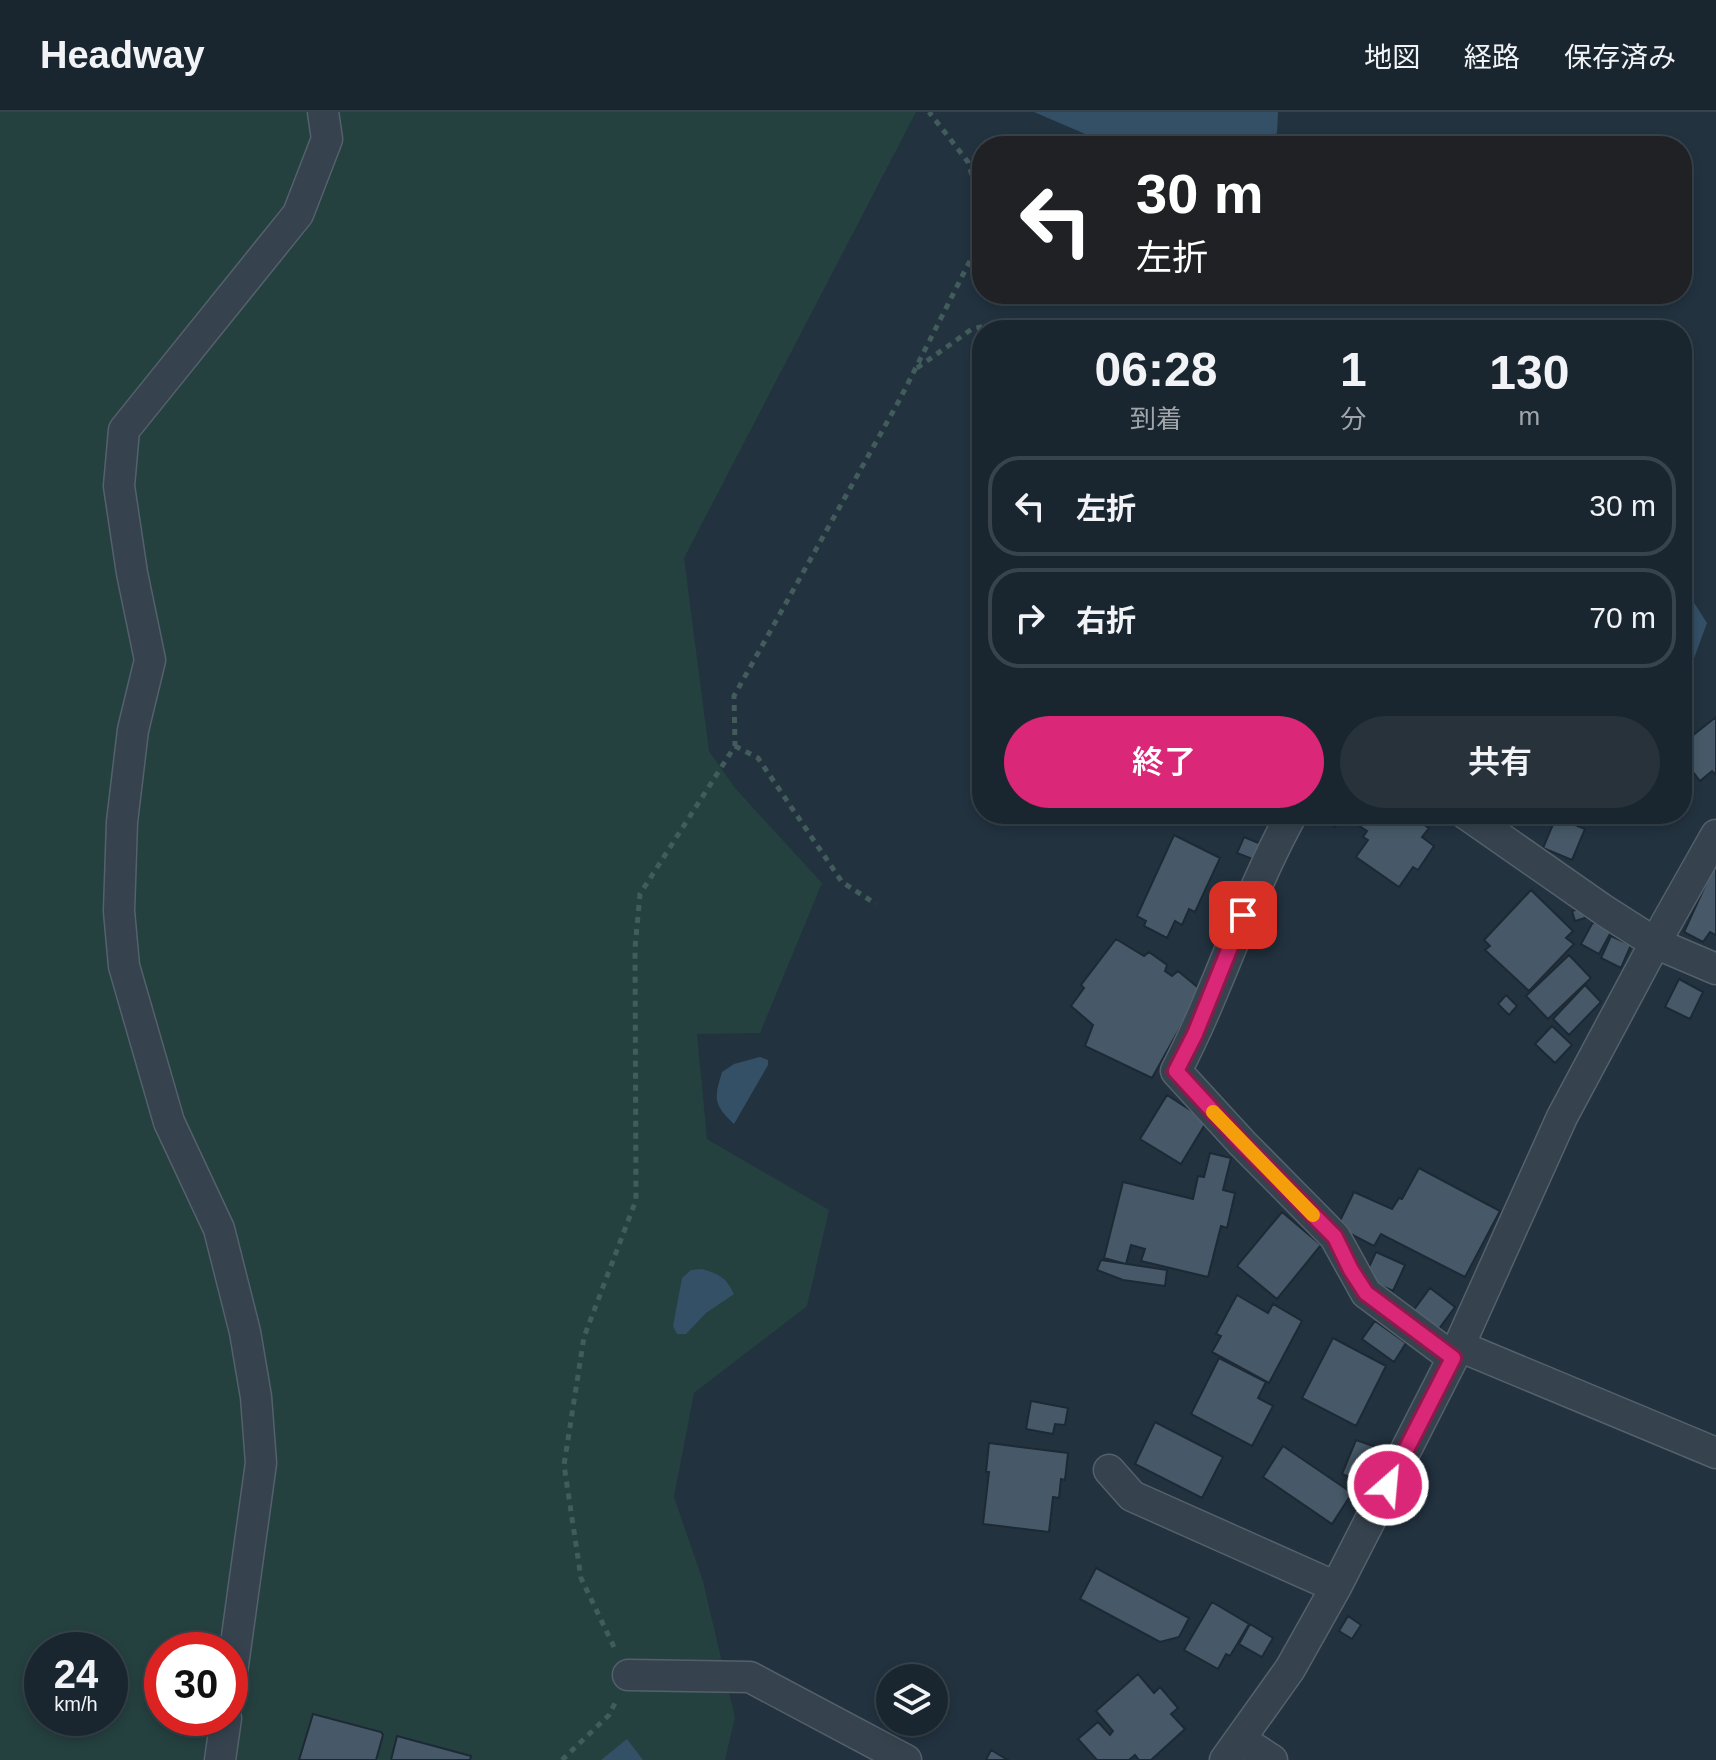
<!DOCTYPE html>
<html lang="ja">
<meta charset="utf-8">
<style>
:root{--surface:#1a262f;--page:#27323b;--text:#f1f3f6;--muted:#9fa5aa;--line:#38434b;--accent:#db2777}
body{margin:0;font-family:Helvetica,"Noto Sans JP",sans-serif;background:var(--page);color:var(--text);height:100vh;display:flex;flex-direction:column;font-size:30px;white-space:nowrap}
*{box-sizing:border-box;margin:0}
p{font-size:26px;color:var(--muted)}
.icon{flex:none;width:44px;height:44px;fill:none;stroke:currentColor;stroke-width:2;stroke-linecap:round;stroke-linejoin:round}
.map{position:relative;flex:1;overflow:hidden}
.side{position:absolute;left:972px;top:208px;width:720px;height:504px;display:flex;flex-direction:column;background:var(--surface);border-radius:32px;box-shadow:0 4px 12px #0003,0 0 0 2px var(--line)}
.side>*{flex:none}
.guide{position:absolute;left:972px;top:24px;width:720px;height:168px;border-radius:32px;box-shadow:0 4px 12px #0003,0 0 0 2px var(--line);background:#202124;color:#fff;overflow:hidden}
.buttons{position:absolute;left:876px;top:1552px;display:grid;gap:16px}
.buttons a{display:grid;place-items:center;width:72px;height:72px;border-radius:50%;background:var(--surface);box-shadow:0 4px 12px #0003,0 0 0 2px var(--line);font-size:40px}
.speed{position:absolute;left:24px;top:1520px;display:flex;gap:16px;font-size:40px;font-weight:700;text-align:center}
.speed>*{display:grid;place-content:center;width:104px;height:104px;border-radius:50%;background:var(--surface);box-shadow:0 4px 12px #0003,0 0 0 2px var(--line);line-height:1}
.speed small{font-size:20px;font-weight:400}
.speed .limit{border:12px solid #d22;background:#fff;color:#111}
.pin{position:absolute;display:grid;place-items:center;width:68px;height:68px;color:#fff;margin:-34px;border-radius:16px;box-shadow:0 4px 12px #0006}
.me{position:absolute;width:88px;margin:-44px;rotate:27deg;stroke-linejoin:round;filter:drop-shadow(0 0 6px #0008)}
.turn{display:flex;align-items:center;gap:28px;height:168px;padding:0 32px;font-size:36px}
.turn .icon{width:104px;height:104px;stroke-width:2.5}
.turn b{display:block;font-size:56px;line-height:68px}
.eta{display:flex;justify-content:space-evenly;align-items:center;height:136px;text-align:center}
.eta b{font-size:48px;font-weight:600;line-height:56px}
.cta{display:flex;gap:16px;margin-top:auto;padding:16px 32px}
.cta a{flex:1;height:92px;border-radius:48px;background:var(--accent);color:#fff;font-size:32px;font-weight:600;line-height:92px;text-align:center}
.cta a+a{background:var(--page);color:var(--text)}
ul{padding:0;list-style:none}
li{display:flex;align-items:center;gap:24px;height:100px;margin:0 16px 12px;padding:0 16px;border:4px solid var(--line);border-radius:32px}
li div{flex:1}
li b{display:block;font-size:30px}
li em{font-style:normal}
header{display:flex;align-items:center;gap:48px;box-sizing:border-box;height:112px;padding:0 40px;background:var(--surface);border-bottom:2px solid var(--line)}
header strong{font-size:38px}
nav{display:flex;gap:44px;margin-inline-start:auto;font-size:28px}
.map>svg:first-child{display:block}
.green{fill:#24403f;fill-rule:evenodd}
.water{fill:#345067}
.building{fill:#475968;stroke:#1d2a35;stroke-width:2}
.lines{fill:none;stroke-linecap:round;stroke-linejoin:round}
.minor-casing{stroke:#54616c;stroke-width:33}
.path{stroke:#425c5b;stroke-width:5;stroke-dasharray:6 6;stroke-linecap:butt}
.minor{stroke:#36434f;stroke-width:30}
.route-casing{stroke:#8e194d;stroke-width:20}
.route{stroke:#db2777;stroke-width:14}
.slow{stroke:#f59e0b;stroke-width:14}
</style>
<header>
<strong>Headway</strong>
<nav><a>地図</a><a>経路</a><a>保存済み</a></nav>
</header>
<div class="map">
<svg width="1716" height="1648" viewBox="0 0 1716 1648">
<rect width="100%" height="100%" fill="#22323f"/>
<path class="green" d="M0 0H916L684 446 709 639 735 676 822 771 760 921 697 922 707 1027 829 1098 807 1194 694 1281 674 1385 703 1469 735 1606 725 1648H0ZM42 1538H110V1606H42ZM162 1538H230V1606H162Z"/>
<path class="water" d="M1034 0H1278L1277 21 1253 34H1113Z
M1682 472 1707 511 1682 579Z
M760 945 768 948V953L734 1012C713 992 714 987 722 960L734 952Z
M702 1157C719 1162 726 1165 734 1182L706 1201 686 1222H677L673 1214 682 1166 691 1158Z
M627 1627 643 1648H601Z"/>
<path class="building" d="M1716 605V663L1712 659 1700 669 1682 646V632Z
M1317 702H1345L1335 715Z
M1365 702H1417L1424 707 1421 711 1429 716 1422 725 1434 734 1418 758 1413 755 1399 775 1356 745 1368 728 1363 725 1367 719 1358 713Z
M1491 702H1517L1509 710Z
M1556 705 1585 717 1572 748 1543 736Z
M1174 723 1220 746 1195 800 1189 797 1182 813 1175 809 1167 826 1144 814 1146 809 1137 804Z
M1244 725 1261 732 1255 748 1237 741Z
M1716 750V823L1710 820 1703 830 1684 820Z
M1531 778 1573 819 1566 826 1574 832 1529 879 1485 838 1490 834 1484 828Z
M1583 796 1585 806 1575 809 1572 799Z
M1593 810 1611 820 1599 842 1581 832Z
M1611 824 1631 833 1621 856 1601 846Z
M1116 827 1144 844 1149 840 1167 853 1165 859 1172 864 1178 859 1201 878 1152 966 1085 934 1093 913 1071 894 1084 876 1081 873Z
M1569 843 1591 866 1548 907 1526 884Z
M1679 867 1703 880 1690 907 1665 895Z
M1585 873 1601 890 1569 923 1553 907Z
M1506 883 1517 894 1509 903 1498 892Z
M1552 914 1572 933 1555 951 1535 932Z
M1167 983 1207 1009 1181 1052 1140 1027Z
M1210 1041 1231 1046 1223 1078 1235 1081 1227 1116 1221 1114 1208 1165 1141 1149 1145 1137 1131 1133 1126 1152 1104 1146 1123 1070 1193 1087 1198 1064 1204 1065Z
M1419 1056 1500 1099 1465 1165 1381 1122 1374 1134 1337 1115 1354 1080 1392 1097 1399 1086 1402 1087Z
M1282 1100 1321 1133 1277 1187 1237 1154Z
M1376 1140 1405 1153 1393 1179 1364 1166Z
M1101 1148 1167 1158 1165 1174 1123 1168 1097 1158Z
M1430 1176 1455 1195 1438 1218 1413 1199Z
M1237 1183 1268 1201 1273 1192 1302 1209 1269 1271 1212 1240 1221 1224 1216 1222Z
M1375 1209 1406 1231 1394 1250 1362 1227Z
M1333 1226 1386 1254 1356 1314 1302 1286Z
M1219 1246 1266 1270 1258 1286 1273 1294 1252 1334 1191 1302Z
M1031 1289 1068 1296 1065 1313 1055 1312 1053 1322 1026 1317Z
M1155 1310 1223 1345 1202 1386 1135 1352Z
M1356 1328 1379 1336 1365 1371 1342 1362Z
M989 1331 1068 1341 1065 1368 1061 1367 1059 1386 1053 1385 1049 1420 983 1412 989 1360H986Z
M1283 1334 1352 1381 1332 1412 1263 1365Z
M1096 1456 1189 1506 1179 1525 1160 1530 1080 1487Z
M1212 1490 1249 1512 1230 1544 1226 1542 1218 1557 1184 1538Z
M1348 1504 1361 1513 1352 1527 1339 1519Z
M1250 1512 1273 1526 1262 1545 1239 1532Z
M1138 1562 1154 1581 1160 1575 1178 1596 1171 1602 1185 1617 1151 1648H1139L1135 1643 1129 1648H1097L1078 1627 1098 1610 1110 1623 1113 1619 1096 1599Z
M313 1602 381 1620 383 1623 376 1648H299Z
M397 1624 471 1644 470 1648H391Z
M991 1638 1008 1648H986Z"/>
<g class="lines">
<g class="minor-casing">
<path id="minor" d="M1292 702C1246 785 1220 875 1176 959L1242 1031 1335 1125 1366 1181 1453 1246
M1466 702 1605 799 1655 831 1716 857
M1459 1234 1716 1341
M1109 1358 1132 1384 1336 1475
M628 1563 750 1565 906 1648
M230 1575 261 1351 256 1285 245 1220 219 1117 169 1010 124 854 119 799 122 710 133 618 150 548 132 461 119 374 124 318 298 102 327 27 323 0
M1240 1627 1272 1648
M220 1648 226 1606
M1225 1648 1290 1557 1336 1475 1459 1234 1562 1005 1655 831 1716 723"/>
</g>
<path class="path" d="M917 256 972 217 991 213 997 218
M735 634 758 646 842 770 876 792
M614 1535 581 1466 564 1353 584 1225 636 1088 635 836 640 782 735 634 734 584 900 287 980 129 981 93 968 50 929 0
M562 1648 609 1603 615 1591"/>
<use href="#minor" class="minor"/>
</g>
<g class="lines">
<g class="route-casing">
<path id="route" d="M1243 803 1195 922 1176 959 1242 1031 1335 1125 1351 1158 1366 1181 1453 1246 1388 1373"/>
</g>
<use href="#route" class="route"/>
<path class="slow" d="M1213 1000 1313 1103"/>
</g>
</svg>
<div class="buttons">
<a><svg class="icon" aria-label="layers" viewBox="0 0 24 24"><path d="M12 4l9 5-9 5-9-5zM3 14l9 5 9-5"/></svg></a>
</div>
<div class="speed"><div>24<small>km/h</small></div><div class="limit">30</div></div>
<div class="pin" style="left:1243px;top:803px;background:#d93025"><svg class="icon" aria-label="arrive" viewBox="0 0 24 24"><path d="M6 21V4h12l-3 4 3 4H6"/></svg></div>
<svg class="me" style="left:1388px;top:1373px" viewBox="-20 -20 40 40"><circle r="17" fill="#db2777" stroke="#fff" stroke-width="3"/><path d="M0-11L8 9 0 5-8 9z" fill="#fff"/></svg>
<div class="guide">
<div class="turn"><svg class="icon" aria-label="left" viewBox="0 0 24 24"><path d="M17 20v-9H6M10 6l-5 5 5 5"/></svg><div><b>30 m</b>左折</div></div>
</div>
<section class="side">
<div class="eta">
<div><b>06:28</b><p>到着</p></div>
<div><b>1</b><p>分</p></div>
<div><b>130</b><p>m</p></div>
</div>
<ul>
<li><svg class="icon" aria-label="left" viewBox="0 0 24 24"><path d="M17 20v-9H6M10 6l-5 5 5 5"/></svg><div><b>左折</b></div><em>30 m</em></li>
<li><svg class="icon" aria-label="right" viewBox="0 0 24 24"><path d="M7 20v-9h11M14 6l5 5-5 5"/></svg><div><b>右折</b></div><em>70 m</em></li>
</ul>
<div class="cta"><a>終了</a><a>共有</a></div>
</section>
</div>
